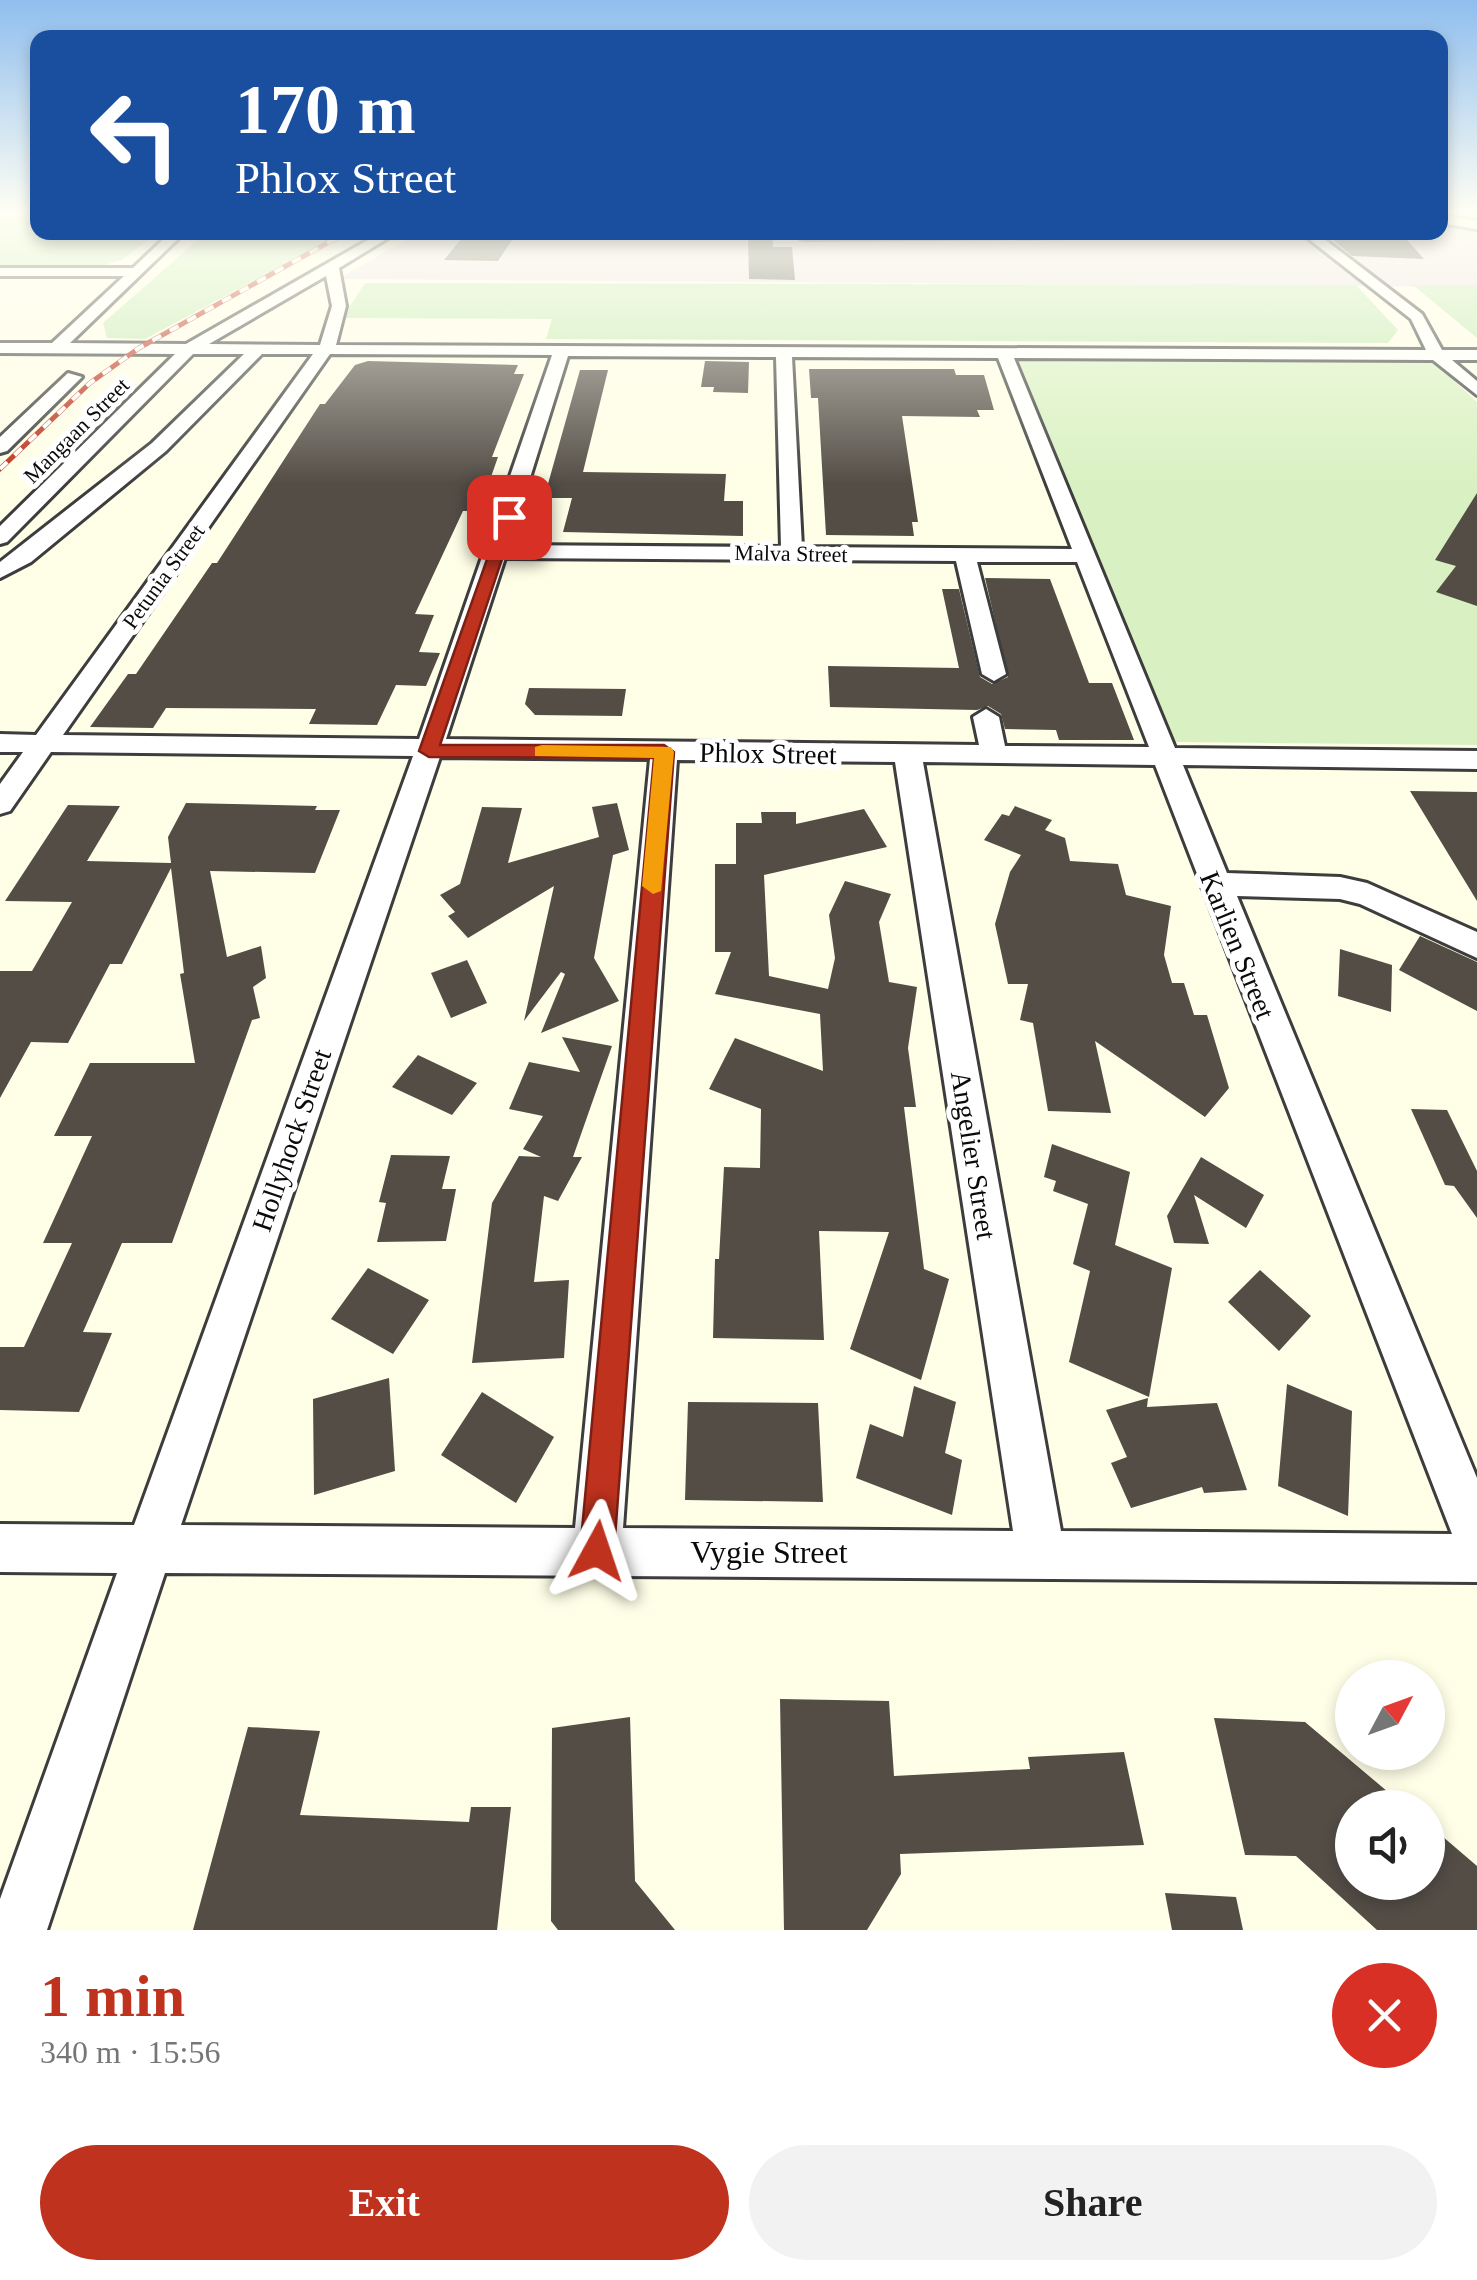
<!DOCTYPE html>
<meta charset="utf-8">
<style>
:root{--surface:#fff;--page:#f2f2f2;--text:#222;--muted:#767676;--accent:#be321e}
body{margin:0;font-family:"Times New Roman",serif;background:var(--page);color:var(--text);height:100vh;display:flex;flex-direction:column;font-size:38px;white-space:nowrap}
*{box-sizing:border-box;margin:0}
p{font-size:32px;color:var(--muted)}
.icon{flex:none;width:55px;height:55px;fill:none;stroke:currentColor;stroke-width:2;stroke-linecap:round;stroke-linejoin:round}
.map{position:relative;height:1930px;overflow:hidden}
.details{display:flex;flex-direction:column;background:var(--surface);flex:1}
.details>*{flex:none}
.guide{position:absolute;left:30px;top:30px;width:1418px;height:210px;border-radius:20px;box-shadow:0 5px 15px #0003;background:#1a4fa0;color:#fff;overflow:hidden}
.needle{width:65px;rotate:49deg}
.fabs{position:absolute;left:1335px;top:1660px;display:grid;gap:20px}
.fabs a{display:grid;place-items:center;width:110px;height:110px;border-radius:50%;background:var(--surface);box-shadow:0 5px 15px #0003;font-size:50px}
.pin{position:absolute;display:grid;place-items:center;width:85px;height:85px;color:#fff;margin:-42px;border-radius:20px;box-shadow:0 5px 15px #0006}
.me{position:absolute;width:110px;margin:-55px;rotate:5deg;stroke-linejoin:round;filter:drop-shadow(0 0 8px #0008)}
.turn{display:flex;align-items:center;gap:35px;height:210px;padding:0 40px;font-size:45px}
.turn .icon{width:130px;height:130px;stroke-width:2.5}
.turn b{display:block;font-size:70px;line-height:85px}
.round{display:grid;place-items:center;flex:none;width:105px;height:105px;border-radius:52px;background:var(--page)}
.summary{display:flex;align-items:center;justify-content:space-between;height:170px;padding:0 40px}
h1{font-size:60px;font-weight:700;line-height:75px;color:var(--accent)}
.cta{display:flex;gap:20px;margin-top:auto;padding:20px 40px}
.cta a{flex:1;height:115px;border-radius:60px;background:var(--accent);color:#fff;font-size:40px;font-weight:700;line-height:115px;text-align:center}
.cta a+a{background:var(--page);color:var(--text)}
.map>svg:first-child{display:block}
.industrial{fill:#eadde9}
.green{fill:#c4eab0}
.pitch{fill:#d9f1c2}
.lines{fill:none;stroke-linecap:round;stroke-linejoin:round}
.stream{stroke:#2e75d2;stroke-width:5}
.building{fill:#534d46}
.minor-casing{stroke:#3d3d3d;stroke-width:6}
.minor{fill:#fff;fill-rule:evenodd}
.rail-casing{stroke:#be321e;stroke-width:5}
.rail{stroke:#fff;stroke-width:4;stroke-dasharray:10;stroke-linecap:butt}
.route{fill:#be321e;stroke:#7c2014;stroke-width:2.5}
.slow{fill:#f59e0b}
.labels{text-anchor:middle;stroke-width:10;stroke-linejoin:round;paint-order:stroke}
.far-street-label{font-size:22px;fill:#0a0a0a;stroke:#fff}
.street-label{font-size:28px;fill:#0a0a0a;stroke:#fff}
.near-street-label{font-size:32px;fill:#0a0a0a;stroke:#fff}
</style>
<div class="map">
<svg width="1477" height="1930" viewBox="0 0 1477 1930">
<rect width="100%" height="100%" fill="#fffee7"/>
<path class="industrial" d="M1440 214H1477V287L338 279 418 233 1440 232Z"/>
<path class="green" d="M0 215H37L38 232 157 233 122 260 100 266H0Z
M207 232 343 233 145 339 107 338 103 323Z
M365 283 1356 285 1398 330 1388 343 546 339 552 319 342 318Z
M1413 285H1477V338Z"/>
<path class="pitch" d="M1018 360 1434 362 1477 402V745L1175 742Z"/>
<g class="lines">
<path class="stream" d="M1469 214 1477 216"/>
</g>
<path class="building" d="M1324 232H1400L1424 259 1352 256Z
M466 233 516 234 498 261 444 260Z
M748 239H773V247H792L795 280 749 279Z
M368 361 518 365 514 374H524L492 457H498L479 511H463L415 614 434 615 419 652 440 653 426 686 396 685 377 725 309 724 316 709 166 708 153 728 90 727 128 674H136L212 563H217L320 404H325L355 365Z
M705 361 749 362 748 393 713 392 714 387H701Z
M809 369H954L956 375H984L994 410H977L980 417 902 416 918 522H912L914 536 826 535 818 398H811Z
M580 370H608L583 472 726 474 724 501H743V536L563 532 572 498H544Z
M1477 493V606L1436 592 1456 566 1435 560Z
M985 578 1050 579 1089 683H1112L1134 740H1059L1056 730 1005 729 1001 714 988 706 977 710 830 707 828 666 959 668 942 589H959L980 677 992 684 1008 677Z
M529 688 626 689 622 716 535 715 525 704Z
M1410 791 1477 792V901Z
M186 803 317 806 315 810H340L315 873 210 871 227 957 261 946 266 978 253 987 260 1018 252 1020 172 1243H122L83 1332 112 1333 79 1412 0 1410V1347H24L72 1243H43L92 1136H54L90 1063H195L180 974 184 973 171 868 122 964H110L68 1043 31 1042 0 1098V971H32L72 902 5 901 68 805 120 806 87 861 171 863 168 837Z
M617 803 629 850 613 855 594 958 619 1001 541 1033 565 974 561 972 524 1021 554 886 468 938 448 916 455 912 440 895 460 884 482 807 522 808 508 863 599 837 592 807Z
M1015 806 1052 820 1045 830 1065 838 1070 861 1118 864 1126 895 1171 906 1164 955 1172 983H1184L1194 1015H1207L1229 1088 1205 1117 1095 1041 1111 1113 1048 1111 1033 1023 1020 1020 1028 984H1008L995 924 1010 872 1021 855 984 840 1002 814 1009 816Z
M864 809 887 847 764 875 769 976 828 989 835 958 829 915 845 881 891 894 879 922 889 982 917 987 908 1048 916 1107H904L924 1269 949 1279 921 1380 850 1349 889 1232 819 1231 824 1340 713 1338 715 1259H719L724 1167 760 1168 761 1109 709 1089 735 1038 823 1071 820 1014 715 994 731 952H715V864H736V823H762L761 812H796V824Z
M1420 936 1477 962V1011L1399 970Z
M1340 949 1392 965 1391 1012 1338 996Z
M467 960 487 1003 451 1018 431 973Z
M562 1037 612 1046 573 1157H582L558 1201 544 1196 534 1282 569 1280 564 1358 472 1363 492 1203 519 1156 541 1157 523 1149 543 1116 509 1109 529 1062 580 1072Z
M418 1055 477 1083 452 1115 392 1087Z
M1411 1109 1447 1110 1477 1171V1218L1454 1186 1445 1185Z
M1052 1144 1130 1172 1115 1245 1172 1268 1149 1397 1069 1362 1090 1271 1073 1264 1088 1204 1053 1191 1056 1181 1044 1177Z
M391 1155 450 1156 442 1189H456L446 1241 377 1242 386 1203 379 1202Z
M1201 1157 1264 1195 1246 1228 1194 1195 1209 1244 1174 1243 1167 1216Z
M368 1268 429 1300 393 1354 331 1319Z
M1260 1270 1311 1316 1279 1351 1228 1302Z
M389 1378 395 1471 314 1495 313 1399Z
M1287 1384 1352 1411 1348 1516 1278 1486Z
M914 1386 956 1402 945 1453 962 1460 952 1515 856 1478 870 1424 903 1437Z
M482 1392 554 1437 516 1503 441 1455Z
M1148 1398 1147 1407 1217 1403 1247 1490 1204 1493 1202 1487 1131 1508 1111 1463 1127 1457 1106 1410Z
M688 1402 818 1403 823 1502 685 1500Z
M780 1699 889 1701 894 1776 1030 1769 1028 1757 1124 1752 1144 1845 900 1854 901 1874 867 1930H784Z
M630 1717 635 1881 675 1930H558L551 1921 552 1728Z
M1214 1718 1305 1722 1407 1808H1352V1882H1428V1824L1477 1866V1930H1377L1296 1856 1245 1855Z
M248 1727 320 1731 300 1815 469 1822 471 1807H511L497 1930H193Z
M1165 1893 1236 1897 1243 1930H1172Z"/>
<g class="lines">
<g class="minor-casing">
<path id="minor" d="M1440 215 1477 221V229L1440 223Z
M171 232H185L70 343 186 344 382 232H398L339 268 346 306 336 345 1426 350 1411 319 1300 232H1315L1422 314 1442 350H1477V360H1452L1477 381V395L1433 360 1014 358 1175 748 1477 751V769L1183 765 1227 873 1340 877 1367 883 1477 932V958L1360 904 1340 899 1237 896 1477 1478V1582L165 1573 47 1930H0V1899L117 1573 0 1572V1524L134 1525 413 756 51 752 10 811 0 814V784L23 752H0V734L36 735 313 354H262L166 451 31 562 0 578V562L152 443 244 354H193L7 542 0 544V526L175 354 0 353V343H52L124 276H0V268H133ZM326 276 332 306 320 345 209 344ZM330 354 552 355 419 739 63 735ZM568 356 776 357 781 547 509 545ZM792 357 998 358 1072 549 802 547ZM505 558 956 561 982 674 994 681 1006 674 977 562H1077L1149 747 1005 746 999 717 986 709 973 717 979 745 446 739ZM440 757 650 759 575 1528 181 1525ZM677 760 895 762 1013 1531 623 1528ZM923 762 1155 765 1452 1534 1061 1531Z
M800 232H1203L1197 236 805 239 800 238Z
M68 373 82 377 7 451 0 453V437Z"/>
</g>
<use href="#minor" class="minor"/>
<g class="rail-casing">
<path id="rail" d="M0 469 90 383 139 348 347 232"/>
</g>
<use href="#rail" class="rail"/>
</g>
<linearGradient id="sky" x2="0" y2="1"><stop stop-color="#8fbeee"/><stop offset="0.44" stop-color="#fffff4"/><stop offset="1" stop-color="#fffff4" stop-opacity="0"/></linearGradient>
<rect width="1477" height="484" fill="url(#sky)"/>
<path class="route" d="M509 513 516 517 440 745H664L674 752 614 1551 609 1563 597 1568 585 1563 580 1551 654 758 429 757 419 751 502 517Z"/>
<path class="slow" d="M542 745 671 747 674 752 661 891 653 894 642 886 654 758 535 756V747Z"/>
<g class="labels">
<g class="far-street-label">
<text transform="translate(76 430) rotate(-45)" y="8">Mangaan Street</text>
<text transform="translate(791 553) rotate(1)" y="8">Malva Street</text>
<text transform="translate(163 576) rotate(-54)" y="8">Petunia Street</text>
</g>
<g class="street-label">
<text transform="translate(768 753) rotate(1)" y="10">Phlox Street</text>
<text transform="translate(1238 945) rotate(68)" y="10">Karlien Street</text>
<text transform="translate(291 1140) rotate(-71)" y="10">Hollyhock Street</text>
<text transform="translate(974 1155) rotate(81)" y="10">Angelier Street</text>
</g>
<g class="near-street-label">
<text x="769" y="1563">Vygie Street</text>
</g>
</g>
</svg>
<div class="fabs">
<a><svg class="needle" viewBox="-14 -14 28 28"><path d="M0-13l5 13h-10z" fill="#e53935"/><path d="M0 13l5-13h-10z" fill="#767676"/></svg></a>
<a><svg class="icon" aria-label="sound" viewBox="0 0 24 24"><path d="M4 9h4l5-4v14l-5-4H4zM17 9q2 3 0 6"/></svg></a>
</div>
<div class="pin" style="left:509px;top:517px;background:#d93025"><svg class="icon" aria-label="arrive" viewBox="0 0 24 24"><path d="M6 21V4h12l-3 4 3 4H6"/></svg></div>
<svg class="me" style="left:597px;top:1551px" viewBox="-20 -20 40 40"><path d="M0-17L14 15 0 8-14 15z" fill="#be321e" stroke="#fff" stroke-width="4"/></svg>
<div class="guide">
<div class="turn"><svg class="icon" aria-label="left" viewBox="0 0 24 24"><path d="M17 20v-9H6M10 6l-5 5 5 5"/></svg><div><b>170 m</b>Phlox Street</div></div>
</div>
</div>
<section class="details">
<div class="summary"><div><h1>1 min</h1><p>340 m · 15:56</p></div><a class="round" style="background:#d93025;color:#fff"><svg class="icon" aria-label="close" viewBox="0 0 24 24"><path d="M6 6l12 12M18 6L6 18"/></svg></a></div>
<div class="cta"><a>Exit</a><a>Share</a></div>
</section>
